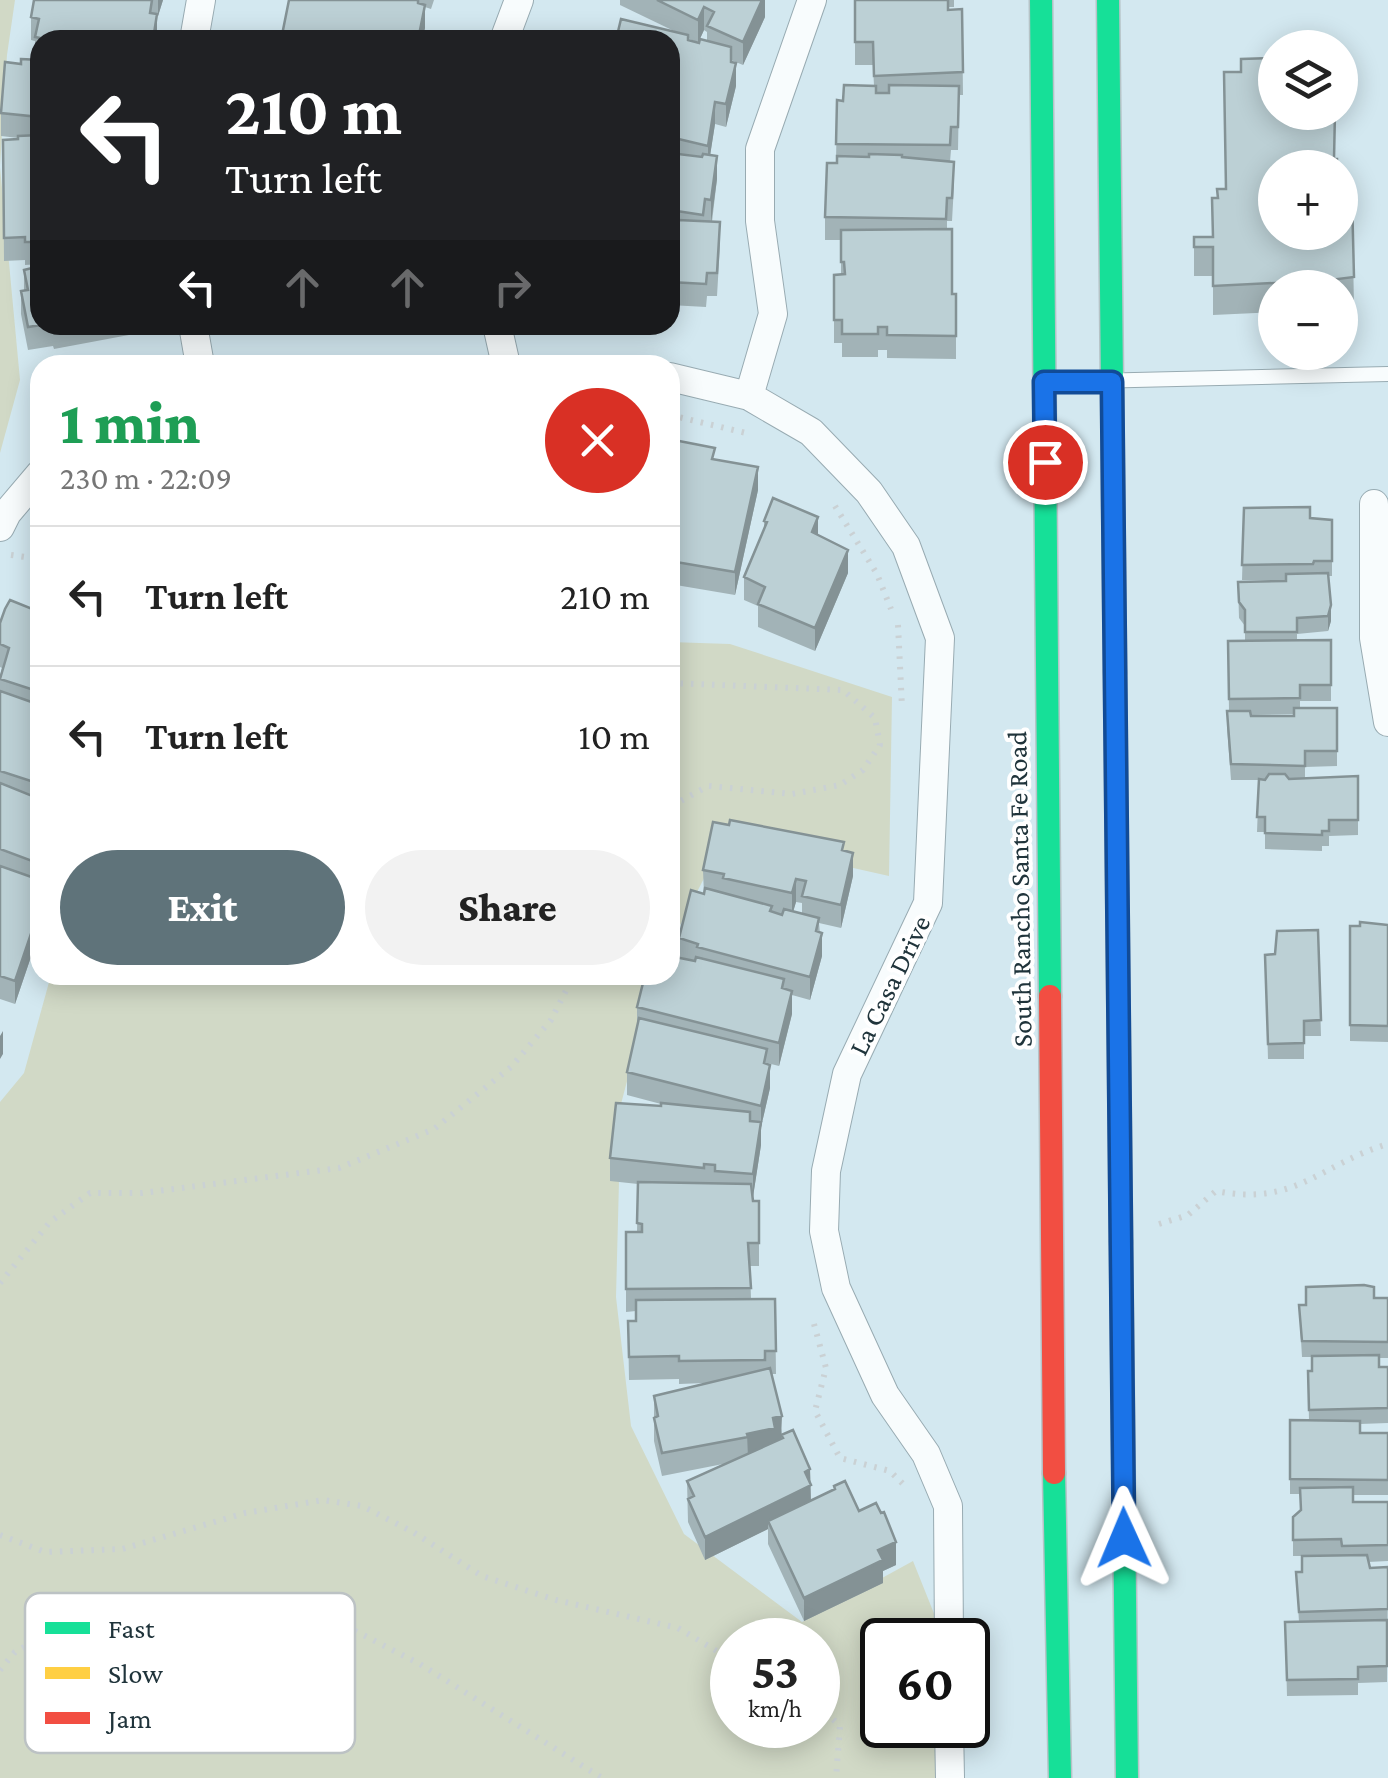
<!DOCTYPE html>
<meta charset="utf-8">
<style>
:root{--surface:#fff;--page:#f2f2f2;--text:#222;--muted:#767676;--line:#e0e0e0;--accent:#5f737a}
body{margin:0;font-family:"Crimson Pro",serif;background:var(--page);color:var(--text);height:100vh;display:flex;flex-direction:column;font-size:38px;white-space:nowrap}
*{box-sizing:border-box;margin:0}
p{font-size:32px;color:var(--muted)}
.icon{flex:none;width:55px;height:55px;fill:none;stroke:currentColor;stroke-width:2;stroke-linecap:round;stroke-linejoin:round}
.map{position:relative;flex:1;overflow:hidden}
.side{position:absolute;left:30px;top:355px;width:650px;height:630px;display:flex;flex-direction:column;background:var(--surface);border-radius:30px;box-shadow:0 5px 25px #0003}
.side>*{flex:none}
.guide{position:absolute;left:30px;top:30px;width:650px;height:305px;border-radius:30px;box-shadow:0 5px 25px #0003;background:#202124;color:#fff;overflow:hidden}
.buttons{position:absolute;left:1258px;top:30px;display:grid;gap:20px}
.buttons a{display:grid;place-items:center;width:100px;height:100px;border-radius:50%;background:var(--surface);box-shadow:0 5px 25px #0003;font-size:50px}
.speed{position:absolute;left:710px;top:1618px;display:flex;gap:20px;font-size:50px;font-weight:700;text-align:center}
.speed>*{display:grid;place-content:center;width:130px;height:130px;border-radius:50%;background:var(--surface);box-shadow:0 5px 25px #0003;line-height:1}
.speed small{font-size:25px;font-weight:400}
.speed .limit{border:5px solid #111;border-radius:15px;background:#fff;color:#111}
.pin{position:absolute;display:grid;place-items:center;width:85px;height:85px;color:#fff;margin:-42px;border:5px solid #fff;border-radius:50%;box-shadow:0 2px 10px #0007}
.me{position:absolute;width:110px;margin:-55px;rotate:359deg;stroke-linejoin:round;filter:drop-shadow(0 0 8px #0008)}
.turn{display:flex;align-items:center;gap:35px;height:210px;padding:0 30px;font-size:45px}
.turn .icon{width:130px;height:130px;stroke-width:2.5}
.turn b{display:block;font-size:70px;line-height:85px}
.lanes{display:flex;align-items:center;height:95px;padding:0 30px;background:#0003;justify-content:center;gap:50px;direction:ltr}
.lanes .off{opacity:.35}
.round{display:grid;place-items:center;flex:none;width:105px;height:105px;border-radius:52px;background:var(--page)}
.summary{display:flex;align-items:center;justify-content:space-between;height:170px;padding:0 30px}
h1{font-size:60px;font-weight:800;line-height:75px;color:#1e9e55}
.action{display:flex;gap:20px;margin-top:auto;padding:20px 30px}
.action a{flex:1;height:115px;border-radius:60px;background:var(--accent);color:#fff;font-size:40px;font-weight:800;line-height:115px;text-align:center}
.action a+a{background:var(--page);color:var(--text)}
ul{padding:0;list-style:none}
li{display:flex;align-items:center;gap:30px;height:140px;padding:0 30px;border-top:2px solid var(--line)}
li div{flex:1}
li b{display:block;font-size:38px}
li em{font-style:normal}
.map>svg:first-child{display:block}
.green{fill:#d1d9c6;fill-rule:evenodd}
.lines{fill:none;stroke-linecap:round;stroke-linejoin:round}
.lane-casing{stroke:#98abb2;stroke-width:16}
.street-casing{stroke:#98abb2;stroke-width:30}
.fast-casing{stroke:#b6c3c7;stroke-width:25}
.slow-casing{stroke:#b6c3c7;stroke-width:25}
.jam-casing{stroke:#b6c3c7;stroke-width:25}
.path{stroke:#cad1d4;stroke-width:6;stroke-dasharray:2.5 8;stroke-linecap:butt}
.lane{stroke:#f8fcfd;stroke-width:14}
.street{stroke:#f8fcfd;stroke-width:28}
.fast{stroke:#16e098;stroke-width:22}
.slow{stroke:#ffcf43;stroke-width:22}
.jam{stroke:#f24e42;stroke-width:22}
.wall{fill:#a2b3b7;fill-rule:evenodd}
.shaded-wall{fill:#849295}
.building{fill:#bcd0d5;stroke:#849295;stroke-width:2.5}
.route-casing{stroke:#114b97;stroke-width:25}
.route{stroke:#1a73e8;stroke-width:18}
.labels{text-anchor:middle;stroke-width:8;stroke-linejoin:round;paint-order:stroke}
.street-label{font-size:28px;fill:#20343b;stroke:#fff}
.key{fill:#fff;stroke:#bcc2c4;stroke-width:2.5}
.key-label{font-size:28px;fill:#20343b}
</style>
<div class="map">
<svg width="1388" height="1778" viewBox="0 0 1388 1778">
<rect width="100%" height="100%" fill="#d3e8f0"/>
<path class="green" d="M0 0H15L7 55 0 166Z
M0 167 20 380 0 453Z
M670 642 730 644 892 697 889 876 724 839 670 945Z
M51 975H655L621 1104 616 1297 631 1426 684 1534 802 1622 913 1561 937 1621 938 1640H882V1725H941L942 1778H0V1102L24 1073ZM732 1640H818V1725H732Z"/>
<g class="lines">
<g class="lane-casing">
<path id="lane" d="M1050 382 1388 374"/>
</g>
<g class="street-casing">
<path id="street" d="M194 40 201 0
M504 40 519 0
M193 325 200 365
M497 325 506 365
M670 377 749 396 811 432 869 492 906 546 940 638 928 903 847 1074 826 1171 824 1231 836 1288 885 1395 926 1454 948 1506 949 1640
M749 396 773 314 760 221V149L812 0
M1374 504V638L1388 722
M0 527 7 513 40 474
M949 1725 950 1778"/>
</g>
<g class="fast-casing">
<path id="fast" d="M1041 0 1050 996
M1108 0 1115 672
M1121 1242 1127 1778
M1054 1473 1060 1778"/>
</g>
<g class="slow-casing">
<path id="slow" d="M1115 672 1121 1242"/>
</g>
<g class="jam-casing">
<path id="jam" d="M1050 996 1054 1473"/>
</g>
<path class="path" d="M670 415 746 433
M835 506 877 574 891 609
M11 555 40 559
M898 625 902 707
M670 683 843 690 875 718 880 745 863 770 840 785 792 794 708 786 670 807
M1159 1224 1188 1215 1216 1191C1296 1207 1320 1164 1388 1144
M0 1283 50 1222 90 1193H142L339 1168 434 1129 511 1067 551 1020 574 975
M814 1324 826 1368 815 1411 840 1458 890 1471 903 1484
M0 1535 45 1552 122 1549 245 1513 323 1500 362 1506 413 1532 482 1576 556 1600 678 1628 732 1660
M0 1670 15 1652 50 1633 263 1596 322 1614 420 1664 602 1778
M818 1705 840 1726 836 1778"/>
<use href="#lane" class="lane"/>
<use href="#street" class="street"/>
<use href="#fast" class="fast"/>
<use href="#slow" class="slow"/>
<use href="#jam" class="jam"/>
</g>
<path class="wall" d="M34 0H163L158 16 157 15V40H40V264L25 265V260L4 261 3 140 18 139V138L1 136V113L21 64 35 60V41L31 40V17Z
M289 0H434L431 9 425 7V28L422 40H281Z
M620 0H765V17L743 65 731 60 736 86 726 127 715 124 710 155 717 179 712 222 720 245 717 296H707L706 307 670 305V235L677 236 678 234 670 233V40L674 31 620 5ZM704 30 707 32V41L699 43 688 41V38L698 43Z
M855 0H954V7H948V10L962 9 963 95H959L958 150H951L950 162 954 185 952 221H947V229L952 294H956V359L887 358V350H878V357H842V343H834V275L841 274V240H825V217L836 163 837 100 843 101 874 86 873 65H855Z
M1275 168 1348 197H1352L1354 307 1340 308V288H1275V312L1213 315V276H1194V237H1212V198H1217L1226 189Z
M24 270 40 325H145V332L54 349 53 346 28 350 21 314V291L24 290Z
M670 444 715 459 758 490 735 595 670 584Z
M1244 508 1310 518 1332 520V576H1328L1331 621 1328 631 1297 634V640H1331V701H1300V708H1337V766L1305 767V778L1358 776V835L1329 836V846H1322V851L1265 849V832H1257L1259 780H1231L1227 727V711H1229L1228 641H1245V626L1239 618 1238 582 1286 581V580H1242ZM1294 714V716H1251L1250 715Z
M764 521 818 535 848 573 815 651 758 627V606L744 600V577L764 529Z
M40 612V944L36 942 15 1004 0 999V676L2 668 0 667V623Z
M844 851 853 876 841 928 819 923 822 956 810 1000 792 995V1014L779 1066 767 1063 770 1088 761 1127V1145L753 1196V1201H759V1266H750L751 1299H775L776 1374H772L782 1434 810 1469 811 1500 834 1489V1486L859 1511 896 1565 883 1571V1583L804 1621 768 1544V1529L705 1560 688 1522 687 1481 723 1464 662 1476 654 1441V1396L705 1383 679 1384V1379L629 1380 628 1321H636V1311L626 1312V1232H637L638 1184 610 1181V1158L661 1106V1104L627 1095V1072L637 1026V1007L679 958V938L704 894 703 870ZM796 902 802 903V914L793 911Z
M1388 925V1042L1350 1041V926Z
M1318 930 1321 1036H1304V1059H1268L1265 955 1275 954Z
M1374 1298H1388V1358H1379V1367H1388V1423L1360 1424V1433H1388V1495H1353V1502H1388V1561L1368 1562 1370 1568 1388 1567 1387 1682 1358 1683V1695L1287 1696 1285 1622H1299L1296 1572H1302L1342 1556H1293V1517L1300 1510V1494H1290V1420L1309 1421 1308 1371H1312V1357H1302L1299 1305Z"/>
<path class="shaded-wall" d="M158 0H163L158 16Z
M762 0H765V17L743 65V42Z
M425 5V28L422 40H418Z
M704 7V30L698 43V20Z
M157 14V40H153Z
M736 63V86L726 127V104Z
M715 102V124L708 169V146Z
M717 156V179L711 223V200Z
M758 467V490L735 595V572Z
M818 517V540L812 532Z
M848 550V573L815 651V628Z
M1331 605V621L1328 631V616Z
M853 853V876L841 928V905Z
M796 879V902L792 916V893Z
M36 919V942L15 1004V981Z
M822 933V956L810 1000V977Z
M792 991V1014L779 1066V1043Z
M3 1031V1054L0 1059V1036Z
M770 1065V1088L761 1127V1145L753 1197V1174L761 1124V1106Z
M782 1416 781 1439 748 1457 747 1434 773 1418Z
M810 1469 811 1508 768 1521V1529L705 1560V1537Z
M896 1542V1565L883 1571V1583L804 1621V1598L878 1550Z"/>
<path class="building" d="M34 0H152L150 13 157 14 153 40H51L35 37 39 19 31 17Z
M289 0H418V3L425 5 418 40H281Z
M657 0H762L743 42 707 26 714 12 704 7 698 20Z
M855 0H948V10L962 9 963 72 874 76 873 42H855Z
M621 19 688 35V40L699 43 700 39 731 47V62L736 63 726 104 715 102 708 146 670 137V40H616Z
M1275 58V112H1335L1334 159H1337V168H1275V232H1340V187L1348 186V197H1352L1354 277 1314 282V286H1295V282L1213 286V247H1194V237H1213L1212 198H1218L1217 189H1226L1224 72H1241V59Z
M21 59 40 60V117L1 113 5 62 21 64Z
M844 85 876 86V93H889V85L959 86 958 127H951L950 145 836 144 837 100 843 101Z
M40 135V242H25V237L4 238 3 140 18 139V136Z
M670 153 702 157 703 154 717 156 711 200 705 199 703 215 670 210Z
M869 154 902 155V157L954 162 952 198H947L946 219 825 217 827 163H837V156L869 157Z
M678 220 720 222 717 273H707L706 284 670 282V235L677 236Z
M952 229V294H956V336L887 335V327H878V334H842V320H834V275L845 274 844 262H841V230Z
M40 266V325H41L28 327 21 291 28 290 24 270Z
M674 440 715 448 712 459 758 467 735 572 670 561V444H673Z
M773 498 818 517 812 532 848 550 815 628 758 604 765 587 744 577 767 522 764 521Z
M1310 507V518L1332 520V561H1314L1313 564 1242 565 1244 508Z
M1328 573 1331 605 1328 616 1297 618V632H1245V610L1239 602 1238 582 1286 581V574Z
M10 600 40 612V692L0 679 9 648 0 644V623L5 609Z
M1331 640V685H1300V698L1229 699 1228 641Z
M0 691 40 705V784L0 771Z
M1294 708H1337V751H1305V766L1231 764 1227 711H1250L1251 716H1294Z
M1269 774H1285L1289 779 1358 776V820H1329V831H1322V835L1265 833V817H1257L1259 779 1265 780Z
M0 783 40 799V864L0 849Z
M730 820 844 842 842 850 853 853 841 905 802 896 806 881 796 879 792 893 723 878 724 874 703 870 713 822 729 825Z
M0 866 40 880V921L36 919 15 981 0 976Z
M705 888 772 906 770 911 782 915 784 909 819 918 816 931 822 933 810 977 697 947 698 944 679 938 691 890 704 894Z
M1360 922 1388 925V1026L1350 1025V926H1360Z
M1318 930 1321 1020 1304 1021V1043L1268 1044 1265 955 1275 954 1277 931Z
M670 956 695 961 696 957 784 979 782 988 792 991 779 1043 637 1007 645 975H670Z
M639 1018 767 1049 764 1063 770 1065 761 1106 627 1072Z
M616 1103 661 1106V1103L750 1112V1121L761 1122 753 1174 715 1171V1165L704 1164V1168L610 1158Z
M638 1182 751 1184 753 1201H759V1243H748L751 1288 626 1289V1232H642V1224L637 1223Z
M1364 1285 1374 1287V1298H1388V1342L1302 1341 1299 1305H1306V1287Z
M775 1299 776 1351H765V1360L679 1361V1356L629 1357 628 1321H636V1300Z
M1379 1355V1367H1388V1408L1309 1410 1308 1371H1312V1356Z
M770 1368 782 1416 773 1418 775 1428 747 1434 748 1437 662 1453 654 1418 658 1416 654 1396Z
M1290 1420 1360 1421V1433H1388V1480L1290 1479Z
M793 1430 810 1469 805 1472 811 1485 705 1537 688 1499 694 1496 687 1481 783 1438 781 1435Z
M845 1481 859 1511 876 1503 881 1513 884 1512 896 1542 878 1550 883 1560 804 1598 768 1521 835 1489 834 1486Z
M1353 1487V1502H1388V1545L1342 1546 1341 1539 1293 1540V1517L1301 1510 1300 1488Z
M1367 1555 1370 1568 1388 1567V1609L1299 1612 1296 1572H1302V1556Z
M1387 1620V1666L1358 1667V1679L1287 1680 1285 1622Z"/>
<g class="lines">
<g class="route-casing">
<path id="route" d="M1045 462 1044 382H1112L1124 1538"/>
</g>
<use href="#route" class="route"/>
</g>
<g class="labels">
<g class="street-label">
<text transform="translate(1019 889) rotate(-91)" y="10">South Rancho Santa Fe Road</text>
<text transform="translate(889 985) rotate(-64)" y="10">La Casa Drive</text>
</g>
</g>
<rect x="25" y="1593" width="330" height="160" rx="15" class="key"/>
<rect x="45" y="1622" width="45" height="12" fill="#16e098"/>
<rect x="45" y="1667" width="45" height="12" fill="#ffcf43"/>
<rect x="45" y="1712" width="45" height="12" fill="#f24e42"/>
<g class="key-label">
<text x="108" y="1638">Fast</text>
<text x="108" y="1683">Slow</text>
<text x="108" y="1728">Jam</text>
</g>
</svg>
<div class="buttons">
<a><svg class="icon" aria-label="layers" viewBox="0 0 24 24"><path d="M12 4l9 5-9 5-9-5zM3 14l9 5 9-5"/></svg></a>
<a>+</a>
<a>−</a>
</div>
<div class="speed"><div>53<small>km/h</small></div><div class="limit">60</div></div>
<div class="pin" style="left:1045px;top:462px;background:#d93025"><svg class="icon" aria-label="arrive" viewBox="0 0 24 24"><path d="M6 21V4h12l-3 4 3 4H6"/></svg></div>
<svg class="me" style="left:1124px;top:1538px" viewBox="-20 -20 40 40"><path d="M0-17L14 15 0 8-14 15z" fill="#1a73e8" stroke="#fff" stroke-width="4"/></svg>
<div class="guide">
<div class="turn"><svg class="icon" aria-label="left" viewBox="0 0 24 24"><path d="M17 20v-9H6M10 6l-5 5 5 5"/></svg><div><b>210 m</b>Turn left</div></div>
<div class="lanes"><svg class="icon" aria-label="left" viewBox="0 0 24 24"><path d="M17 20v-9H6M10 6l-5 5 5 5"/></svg><svg class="icon off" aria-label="ahead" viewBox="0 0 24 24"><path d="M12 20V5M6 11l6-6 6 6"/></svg><svg class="icon off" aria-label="ahead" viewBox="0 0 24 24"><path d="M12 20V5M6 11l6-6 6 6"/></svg><svg class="icon off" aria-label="right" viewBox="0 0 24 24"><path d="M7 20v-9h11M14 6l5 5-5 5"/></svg></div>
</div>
<section class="side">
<div class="summary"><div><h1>1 min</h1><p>230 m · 22:09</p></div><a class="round" style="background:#d93025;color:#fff"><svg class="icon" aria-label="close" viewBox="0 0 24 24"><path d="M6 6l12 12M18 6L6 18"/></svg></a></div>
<ul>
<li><svg class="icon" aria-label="left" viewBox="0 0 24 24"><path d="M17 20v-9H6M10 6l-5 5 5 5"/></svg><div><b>Turn left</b></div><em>210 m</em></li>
<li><svg class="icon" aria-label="left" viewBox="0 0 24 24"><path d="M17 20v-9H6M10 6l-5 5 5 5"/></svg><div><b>Turn left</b></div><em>10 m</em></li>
</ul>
<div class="action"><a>Exit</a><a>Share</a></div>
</section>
</div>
